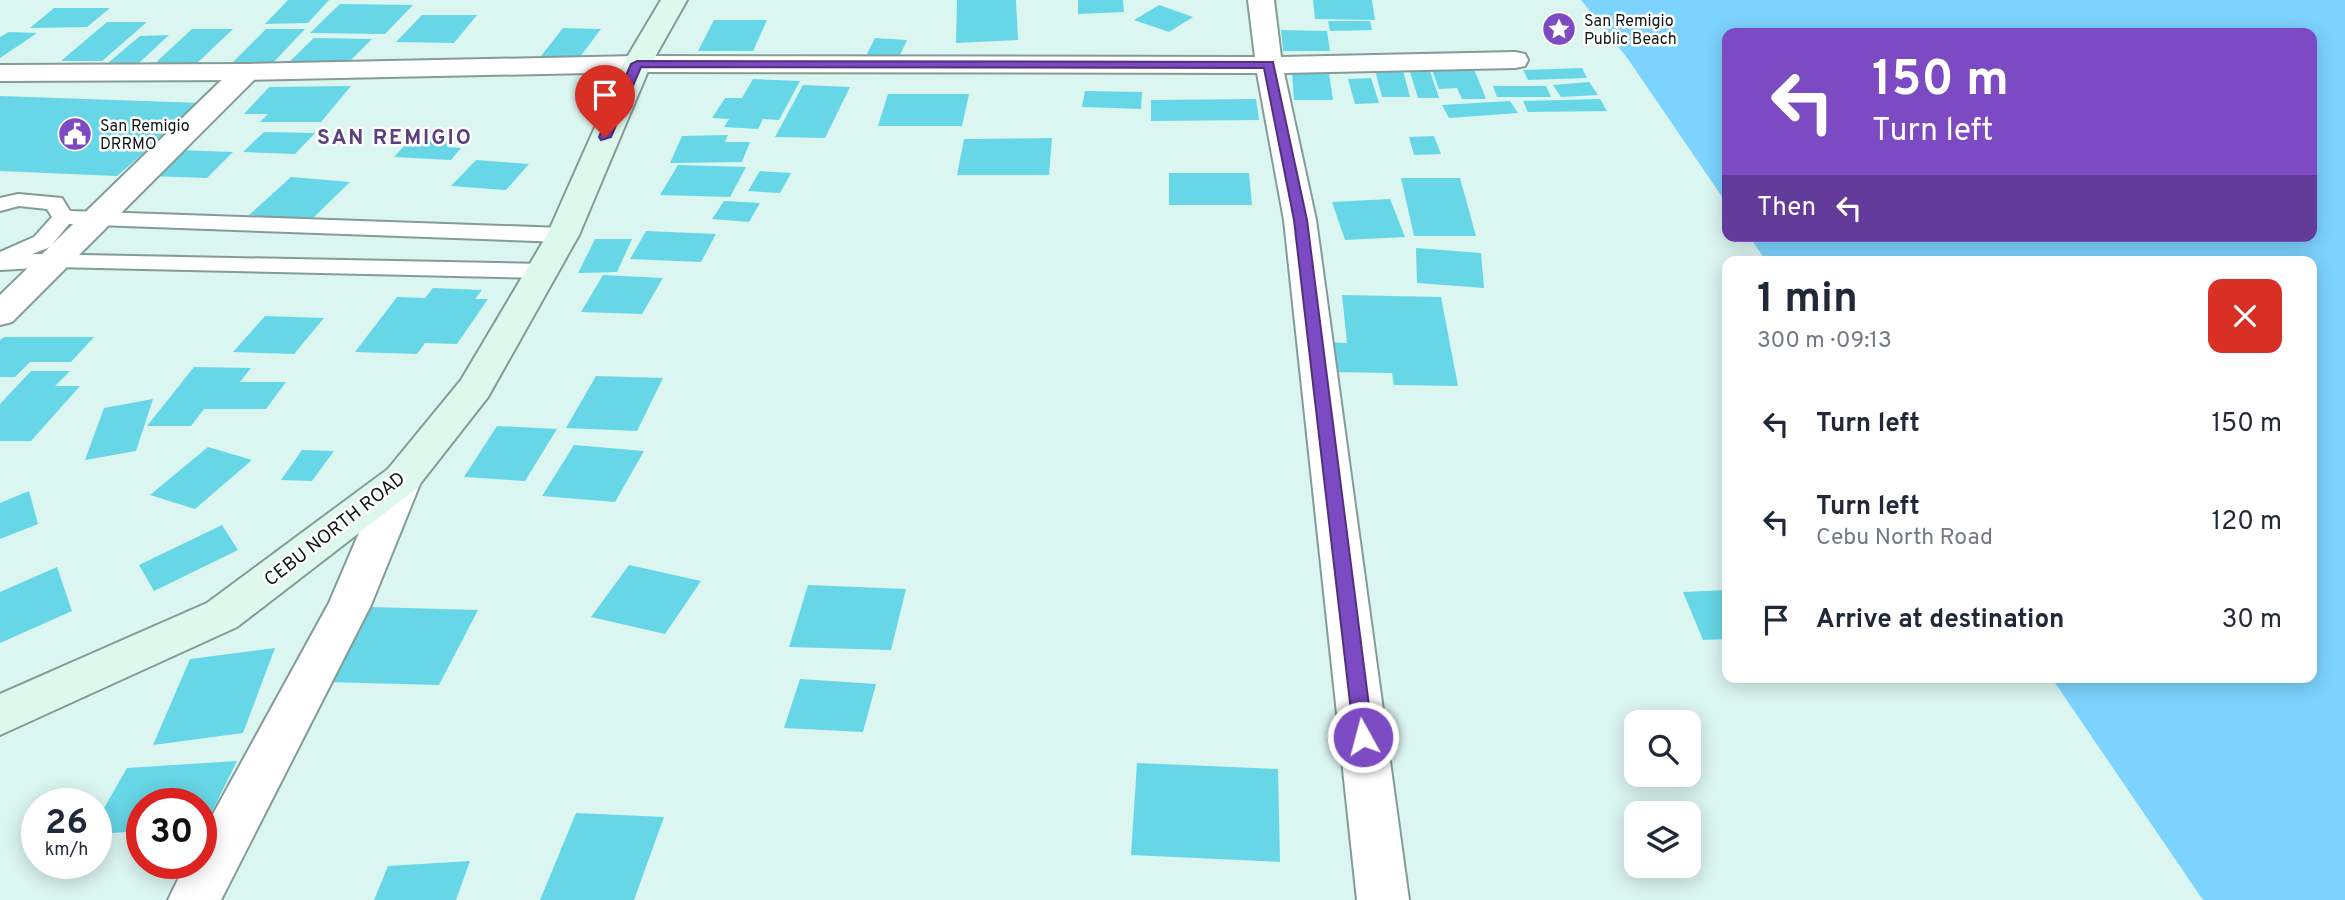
<!DOCTYPE html>
<meta charset="utf-8">
<style>
:root{--surface:#fff;--page:#f6f6f7;--text:#1f2937;--muted:#747a83}
body{margin:0;font-family:Overpass,sans-serif;background:var(--page);color:var(--text);height:100vh;display:flex;flex-direction:column;font-size:26px;white-space:nowrap}
*{box-sizing:border-box;margin:0}
p{font-size:23px;color:var(--muted)}
.icon{flex:none;width:38px;height:38px;fill:none;stroke:currentColor;stroke-width:2;stroke-linecap:round;stroke-linejoin:round}
.map{position:relative;flex:1;overflow:hidden}
.sheet{position:absolute;left:1722px;top:256px;width:595px;height:427px;display:flex;flex-direction:column;background:var(--surface);border-radius:14px;box-shadow:0 4px 18px #0003}
.sheet>*{flex:none}
.hud{position:absolute;left:1722px;top:28px;width:595px;height:214px;border-radius:14px;box-shadow:0 4px 18px #0003;background:#7c4ac2;color:#fff;overflow:hidden}
.tools{position:absolute;left:1624px;top:710px;display:grid;gap:14px}
.tools a{display:grid;place-items:center;width:77px;height:77px;border-radius:14px;background:var(--surface);box-shadow:0 4px 18px #0003;font-size:35px}
.speed{position:absolute;left:21px;top:788px;display:flex;gap:14px;font-size:35px;font-weight:700;text-align:center}
.speed>*{display:grid;place-content:center;width:91px;height:91px;border-radius:50%;background:var(--surface);box-shadow:0 4px 18px #0003;line-height:1}
.speed small{font-size:18px;font-weight:400}
.speed .limit{border:10px solid #d22;background:#fff;color:#111}
.pin{position:absolute;display:grid;place-items:center;width:60px;height:60px;color:#fff;margin:-72px -30px;border-radius:50% 50% 50% 0;rotate:-45deg;box-shadow:0 0 7px #0007}
.pin .icon{rotate:45deg}
.me{position:absolute;width:77px;margin:-38px;rotate:353deg;stroke-linejoin:round;filter:drop-shadow(0 0 5px #0008)}
.turn{display:flex;align-items:center;gap:24px;height:147px;padding:0 35px;font-size:32px}
.turn .icon{width:91px;height:91px;stroke-width:2.5}
.turn b{display:block;font-size:49px;line-height:60px}
.then{display:flex;align-items:center;height:66px;padding:0 35px;background:#0003;gap:14px;font-size:26px}
.round{display:grid;place-items:center;flex:none;width:74px;height:74px;border-radius:14px;background:var(--page)}
.headline{display:flex;align-items:center;justify-content:space-between;height:119px;padding:0 35px}
h1{font-size:42px;font-weight:700;line-height:52px}
ul{padding:0;list-style:none}
li{display:flex;align-items:center;gap:21px;height:98px;padding:0 35px}
li div{flex:1}
li b{display:block;font-size:26px}
li em{font-style:normal}
.map>svg:first-child{display:block}
.water{fill:#7cd3fe}
.building{fill:#67d6e6}
.lines{fill:none;stroke-linecap:round;stroke-linejoin:round}
.service-casing{stroke:#849c98;stroke-width:4}
.minor-casing{stroke:#849c98;stroke-width:4}
.tertiary-casing{stroke:#849c98;stroke-width:4}
.secondary-casing{stroke:#849c98;stroke-width:4}
.service{fill:#fff;fill-rule:evenodd}
.minor{fill:#fff;fill-rule:evenodd}
.tertiary{fill:#fff;fill-rule:evenodd}
.secondary{fill:#dff8ec;fill-rule:evenodd}
.route{fill:#7c4ac2;stroke:#51307e;stroke-width:2}
.labels{text-anchor:middle;stroke-width:5;stroke-linejoin:round;paint-order:stroke}
.far-poi-label{font-size:16px;fill:#0e1816;stroke:#fff;text-anchor:start}
.street-label{font-size:19px;fill:#0e1816;stroke:#fff}
.far-district-label{font-size:21px;font-weight:bold;letter-spacing:2px;fill:#58417e;stroke:#fff}
</style>
<div class="map">
<svg width="2345" height="900" viewBox="0 0 2345 900">
<rect width="100%" height="100%" fill="#dbf5f1"/>
<path class="water" d="M1581 0H2345V900H2203L2051 677H2312V261H1766L1749 236H2312V33H1727V204L1628 59Z"/>
<path class="building" d="M288 0H329L308 23 265 24Z
M957 0H1016L1018 40 956 43Z
M1078 0H1123L1124 12 1078 14Z
M1313 0H1372L1375 20 1315 19Z
M340 4 413 5 385 34 310 33Z
M1159 5 1193 17 1169 32 1134 20Z
M54 8H110L87 27 30 28Z
M422 15H477L454 43 396 42Z
M714 20H767L753 51H698Z
M1328 21H1370L1372 30 1330 31Z
M107 22H147L102 61H61Z
M563 28 601 29 580 57 541 56Z
M192 29H233L194 66 151 67Z
M266 29H305L271 65H230Z
M1281 30 1327 31 1330 51H1283Z
M9 32 37 33 0 58V37Z
M169 35 139 63H108L140 36Z
M314 38 372 39 348 63 289 62Z
M875 38 907 40 899 57 866 56Z
M1582 68 1587 78 1528 80 1523 70Z
M1474 69 1486 99H1462L1457 88 1439 89 1432 70Z
M1375 70H1403L1410 97H1382Z
M1430 71 1439 98H1418L1410 72Z
M1292 72 1329 73 1333 100H1294Z
M1371 78 1379 103 1355 104 1348 79Z
M753 79 800 81 779 120 763 119 758 129 724 127 729 119 712 118 725 98H742Z
M1589 82 1598 95 1561 97 1553 85Z
M803 85 850 87 825 138 775 137Z
M351 86 321 122H260L268 114H244L269 87Z
M1493 86H1546L1551 97H1497Z
M1085 91 1142 92 1141 109 1082 107Z
M888 94H969L962 126H878Z
M0 96 201 103 117 176 0 171Z
M1256 99 1259 120 1151 121V100Z
M1600 99 1607 111 1528 112 1523 101Z
M1510 101 1518 113 1449 118 1442 105Z
M418 131 459 133 447 147 461 148 451 160 394 157Z
M264 132 315 133 295 154 243 152Z
M728 135 725 142H750L742 162 670 163 682 136Z
M1434 136 1441 154 1414 155 1409 137Z
M1052 138 1049 175H957L964 139Z
M176 150 233 152 207 178 148 176Z
M476 160 529 164 506 190 451 186Z
M678 165 746 167 730 197 660 195Z
M760 171 791 173 780 193 748 191Z
M1169 173H1249L1252 205H1169Z
M291 177 350 182 311 220 249 215Z
M1401 178H1460L1476 236H1414Z
M1390 199 1405 237 1345 240 1332 202Z
M724 201 760 203 749 222 712 219Z
M646 231 716 234 701 262 630 259Z
M595 239H632L617 272 578 273Z
M1416 248 1481 253 1484 288 1417 283Z
M603 275 663 278 642 314 581 312Z
M433 288 482 290 475 299H488L457 344 425 343 417 354 355 352 397 297 425 298Z
M1342 295 1441 297 1458 386 1394 385 1392 373 1329 372 1327 342 1347 343Z
M265 316 324 318 294 354 233 352Z
M4 337H94L71 362H30L15 377H0V340Z
M194 367 251 368 240 382H286L266 409H204L191 426H147Z
M31 371H70L55 386H80L31 441H0V404Z
M596 376 663 378 637 431 566 428Z
M153 399 136 451 85 460 104 408Z
M497 426 557 429 525 481 464 477Z
M574 445 644 451 615 502 542 496Z
M208 447 252 460 195 509 150 495Z
M302 450 334 451 312 481 281 480Z
M29 491 38 524 0 539V503Z
M222 525 238 550 154 591 139 565Z
M629 565 701 581 665 634 591 617Z
M57 567 72 611 0 643V592Z
M808 585 906 589 891 650 789 647Z
M1727 590V639L1703 640 1683 592Z
M370 607 478 610 439 685 326 682Z
M275 648 243 733 153 745 190 659Z
M800 679 876 684 863 732 784 728Z
M237 761 204 828H201V803H142V831L96 834V822L127 768Z
M1137 763 1278 769 1280 862 1131 855Z
M576 813 664 817 634 900H540Z
M470 861 456 900H374L388 866Z"/>
<g class="lines">
<g class="service-casing">
<path id="service" d="M18 194 62 198 70 211 563 228 571 230 574 235 571 240 563 242 69 224 50 247 32 254 542 264 550 266 553 271 550 276 542 278 53 267 0 270V252L34 237 52 217 47 209 19 206 0 211V198Z"/>
</g>
<g class="minor-casing">
<path id="minor" d="M1248 0H1274L1281 57 1515 52 1525 54 1528 60 1525 66 1515 68 1284 73 1316 220 1409 900H1357L1284 220 1257 73 637 72 627 70 623 64 627 58 637 56 1255 57Z
M246 64 256 66 260 72 256 78 12 322 0 325V295L236 66Z
M402 465 416 469 422 479 371 605 221 900H168L186 863H201V836L329 603 382 479 388 469Z"/>
</g>
<g class="tertiary-casing">
<path id="tertiary" d="M637 56 647 58 651 64 647 70 637 72 246 80 0 81V65L246 64Z"/>
</g>
<g class="secondary-casing">
<path id="secondary" d="M661 0H687L651 64 579 235 488 397 416 489 237 627 0 735V694L207 603 388 469 461 380 547 235 623 64Z"/>
</g>
<use href="#service" class="service"/>
<use href="#minor" class="minor"/>
<use href="#tertiary" class="tertiary"/>
<use href="#secondary" class="secondary"/>
</g>
<path class="route" d="M637 61 1273 62 1307 220 1373 737 1370 743 1363 745 1357 743 1354 737 1294 220 1264 68 641 67 611 137 601 140 599 137 631 64Z"/>
<defs>
<g id="sight-disc" transform="scale(1.75)"><circle r="9.5" fill="#7c4ac2" stroke="#fff"/><path d="M0-6L1.8-2.2L6-1.7L2.9 1.2L3.7 5.4L0 3.3L-3.7 5.4L-2.9 1.2L-6-1.7L-1.8-2.2Z" fill="#fff"/></g>
<g id="civic-disc" transform="scale(1.75)"><circle r="9.5" fill="#7c4ac2" stroke="#fff"/><path d="M-.6-6.5H3V-4.5H.6V-3L4-1V1h2V6H-6V1h2V-1L-.6-3ZM-1.2 2.5V6h2.4V2.5Z" fill="#fff"/></g>
</defs>
<g fill-rule="evenodd">
<use href="#sight-disc" x="1559" y="29"/>
<use href="#civic-disc" x="75" y="134"/>
</g>
<g class="labels">
<g class="far-poi-label">
<text x="1584" y="26">San Remigio<tspan x="1584" dy="18">Public Beach</tspan></text>
<text x="100" y="131">San Remigio<tspan x="100" dy="18">DRRMO</tspan></text>
</g>
<g class="street-label">
<text transform="translate(334 528) rotate(-38)" y="7">CEBU NORTH ROAD</text>
</g>
<g class="far-district-label">
<text x="395" y="144">SAN REMIGIO</text>
</g>
</g>
</svg>
<div class="tools">
<a><svg class="icon" aria-label="search" viewBox="0 0 24 24"><circle cx="10" cy="10" r="6"/><path d="M15 15l6 6"/></svg></a>
<a><svg class="icon" aria-label="layers" viewBox="0 0 24 24"><path d="M12 4l9 5-9 5-9-5zM3 14l9 5 9-5"/></svg></a>
</div>
<div class="speed"><div>26<small>km/h</small></div><div class="limit">30</div></div>
<div class="pin" style="left:605px;top:137px;background:#d93025"><svg class="icon" aria-label="arrive" viewBox="0 0 24 24"><path d="M6 21V4h12l-3 4 3 4H6"/></svg></div>
<svg class="me" style="left:1363px;top:737px" viewBox="-20 -20 40 40"><circle r="17" fill="#7c4ac2" stroke="#fff" stroke-width="3"/><path d="M0-11L8 9 0 5-8 9z" fill="#fff"/></svg>
<div class="hud">
<div class="turn"><svg class="icon" aria-label="left" viewBox="0 0 24 24"><path d="M17 20v-9H6M10 6l-5 5 5 5"/></svg><div><b>150 m</b>Turn left</div></div>
<div class="then">Then<svg class="icon" aria-label="left" viewBox="0 0 24 24"><path d="M17 20v-9H6M10 6l-5 5 5 5"/></svg></div>
</div>
<section class="sheet">
<div class="headline"><div><h1>1 min</h1><p>300 m · 09:13</p></div><a class="round" style="background:#d93025;color:#fff"><svg class="icon" aria-label="close" viewBox="0 0 24 24"><path d="M6 6l12 12M18 6L6 18"/></svg></a></div>
<ul>
<li><svg class="icon" aria-label="left" viewBox="0 0 24 24"><path d="M17 20v-9H6M10 6l-5 5 5 5"/></svg><div><b>Turn left</b></div><em>150 m</em></li>
<li><svg class="icon" aria-label="left" viewBox="0 0 24 24"><path d="M17 20v-9H6M10 6l-5 5 5 5"/></svg><div><b>Turn left</b><p>Cebu North Road</p></div><em>120 m</em></li>
<li><svg class="icon" aria-label="arrive" viewBox="0 0 24 24"><path d="M6 21V4h12l-3 4 3 4H6"/></svg><div><b>Arrive at destination</b></div><em>30 m</em></li>
</ul>
</section>
</div>
